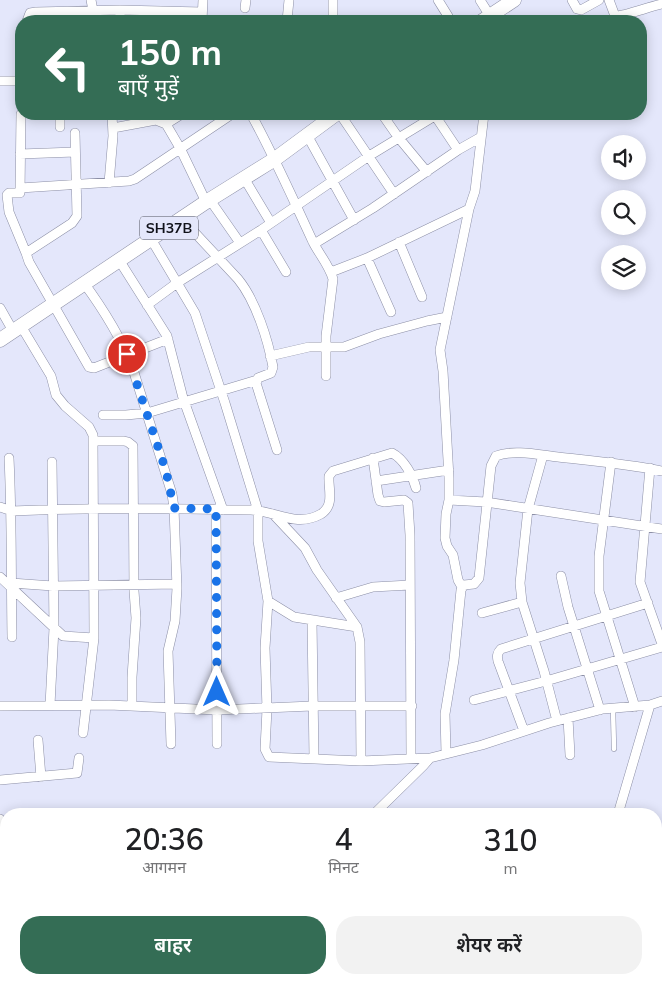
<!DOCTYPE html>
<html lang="hi">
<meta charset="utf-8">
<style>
:root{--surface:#fff;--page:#f2f2f2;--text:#202124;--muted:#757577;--accent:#346d55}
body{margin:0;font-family:Mulish,"Noto Sans Devanagari",sans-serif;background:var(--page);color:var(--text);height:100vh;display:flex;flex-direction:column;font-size:19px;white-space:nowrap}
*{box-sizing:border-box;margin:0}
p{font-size:16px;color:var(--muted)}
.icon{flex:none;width:28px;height:28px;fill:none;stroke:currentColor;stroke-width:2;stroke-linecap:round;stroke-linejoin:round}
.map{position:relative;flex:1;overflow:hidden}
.panel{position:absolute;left:0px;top:808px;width:662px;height:176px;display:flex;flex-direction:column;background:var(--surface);border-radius:20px 20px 0 0;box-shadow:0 2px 12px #0003}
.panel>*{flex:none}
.banner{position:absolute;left:15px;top:15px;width:632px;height:105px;border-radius:20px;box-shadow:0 2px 12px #0003;background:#346d55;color:#fff;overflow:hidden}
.tools{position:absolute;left:601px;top:135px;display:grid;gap:10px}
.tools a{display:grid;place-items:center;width:45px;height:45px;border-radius:50%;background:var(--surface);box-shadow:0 2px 12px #0003;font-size:25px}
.pin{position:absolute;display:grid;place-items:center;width:42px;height:42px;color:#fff;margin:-21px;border:2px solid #fff;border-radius:50%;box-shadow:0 1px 5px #0007}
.me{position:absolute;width:55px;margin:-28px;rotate:0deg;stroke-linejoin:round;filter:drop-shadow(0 0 4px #0008)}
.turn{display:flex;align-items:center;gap:18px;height:105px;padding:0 20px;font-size:22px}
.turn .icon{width:65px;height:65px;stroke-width:2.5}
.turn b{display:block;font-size:35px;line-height:42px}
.eta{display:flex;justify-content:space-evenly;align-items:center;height:85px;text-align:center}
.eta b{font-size:30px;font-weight:600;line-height:35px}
.primary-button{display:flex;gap:10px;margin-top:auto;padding:10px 20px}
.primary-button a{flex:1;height:58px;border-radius:20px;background:var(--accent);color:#fff;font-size:20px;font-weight:600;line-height:58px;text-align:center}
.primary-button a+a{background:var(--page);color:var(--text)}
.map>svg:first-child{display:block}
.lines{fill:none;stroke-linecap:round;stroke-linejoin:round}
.lane-casing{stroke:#8c8fa6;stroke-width:5.5}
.street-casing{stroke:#8c8fa6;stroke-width:10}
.primary-casing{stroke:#8c8fa6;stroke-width:15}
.lane{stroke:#fff;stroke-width:4.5}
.street{stroke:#fff;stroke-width:9}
.primary{stroke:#fff;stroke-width:14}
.route{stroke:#1a73e8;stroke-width:9;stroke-dasharray:0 16.2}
.labels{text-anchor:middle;stroke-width:4.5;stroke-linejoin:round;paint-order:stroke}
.shield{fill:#e4e7fb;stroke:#50525e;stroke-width:1}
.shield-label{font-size:14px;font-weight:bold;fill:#10121a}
</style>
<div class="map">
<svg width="662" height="983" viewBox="0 0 662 983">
<rect width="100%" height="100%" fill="#e4e7fb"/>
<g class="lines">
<g class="lane-casing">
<path id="lane" d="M613 708 614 749
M61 978V983"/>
</g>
<g class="street-casing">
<path id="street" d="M91 0 95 21
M438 0 451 21
M480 0 490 16
M572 0 577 9 581 10 599 0
M609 0 615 16C622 17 651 6 662 4
M245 8 246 0
M27 21 30 13 36 12 120 10 202 12
M120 21V10
M202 21 203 0
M287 21 289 0
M333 21V0
M0 81H21
M21 114 20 193H9L7 195 9 212 26 253
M251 114C274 156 293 199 313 242 319 254 329 265 333 279L326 336V376
M340 114 394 194
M382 114 398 137 427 172
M434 114 458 150
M166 124 182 114
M60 127V114
M113 128 156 120 166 124 180 148 206 202
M75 133 77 216 72 223 26 253 29 262 89 367 94 368 168 339
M307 135 354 220
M20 154 75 152
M244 178 271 223
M109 183 113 136 112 114
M20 188 129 181 135 179 232 114
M210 200 240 243
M182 219 238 279C256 301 268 340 273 367L271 373 258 378 256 383 277 450
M261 230 286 272
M151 239 195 313 225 403 258 511V541L268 601 294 617 357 627 360 642 361 761
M399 242 422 297
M314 244 373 208 458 150 481 137
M367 258 391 312
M119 260 167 336 183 398 223 510
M331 272 367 258 469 209
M84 283C103 309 120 336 132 366L172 494 174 508 177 588 175 621 168 651 171 744
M147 305 177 283 261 230 369 156 438 114
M0 308 13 331
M270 356 309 347H344L379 334 427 321 447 317
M103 415H126L147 413 257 380
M93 441H124L128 442 133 446 134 591 136 618 132 677V706
M543 455 528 509 520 583 522 602 544 671 557 721
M9 458C12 518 11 578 12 637
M373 458 378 495 380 501 384 502 404 500 408 503 410 535 411 758
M611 462 599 556V591L635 707
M650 468 640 582 662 644
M376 481 449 470
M449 500 486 502 662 529
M0 507 12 511C91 507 171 508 251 510 276 511 296 528 321 514 335 505 328 489 329 476L333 471 392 453C404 459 413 476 416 488
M216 509 217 744
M273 514 305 548 317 570 357 627
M561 576 568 607 600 710
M0 577 63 636 94 638 93 435 89 427 65 406 56 395 51 376 21 326
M11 583 53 586 177 584
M462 587 458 580 453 555 447 546 445 538 446 514 449 500V478L443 371 440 350 469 209 475 191 484 114
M336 598 373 587 410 585
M268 601 265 648 267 709 265 749 269 757 361 761 430 758 482 745 549 723 603 709 650 705 662 701
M482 613 522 602
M312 621 314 758
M474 700 546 681 662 647
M50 705 54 628 52 462
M0 706 109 705 217 710 312 706H412
M568 718 570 755
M524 731 498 661C497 656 497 653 501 649L648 603
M83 733 94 638
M38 740 41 777
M446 753 445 714 454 660 461 590 464 585 474 584 479 578 491 466 496 456C513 449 540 455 558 457 593 461 628 464 662 471
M0 780 77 773 79 758
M374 814 423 766 430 758
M618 814 650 705
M0 819 6 923
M656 895 662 896
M656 974 662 932
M17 978 18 983
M375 978 407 983
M101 983 112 978
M131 983 132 978
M173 983 174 978
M218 983V978
M267 983 268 979
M320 983 322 978
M361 983 362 978
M485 983V981
M571 983 573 978"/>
</g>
<g class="primary-casing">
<path id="primary" d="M482 21 514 0
M0 340 206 202 275 159 336 114"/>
</g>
<use href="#lane" class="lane"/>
<use href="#street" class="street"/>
<use href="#primary" class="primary"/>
</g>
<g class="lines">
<path class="route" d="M127 354 166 471 174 508 216 509 217 692"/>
</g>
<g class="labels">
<rect class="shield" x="140" y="216.5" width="58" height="23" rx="4"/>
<g class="shield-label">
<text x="169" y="233">SH37B</text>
</g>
</g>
</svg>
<div class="tools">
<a><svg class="icon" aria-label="sound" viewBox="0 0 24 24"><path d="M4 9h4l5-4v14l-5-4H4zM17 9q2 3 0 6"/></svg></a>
<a><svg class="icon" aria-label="search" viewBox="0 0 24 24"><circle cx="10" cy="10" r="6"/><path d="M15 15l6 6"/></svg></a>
<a><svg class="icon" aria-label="layers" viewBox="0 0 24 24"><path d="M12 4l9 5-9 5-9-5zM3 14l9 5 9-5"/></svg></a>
</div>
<div class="pin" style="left:127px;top:354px;background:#d93025"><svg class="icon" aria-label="arrive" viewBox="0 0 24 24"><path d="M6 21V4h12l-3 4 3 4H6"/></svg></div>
<svg class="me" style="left:217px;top:692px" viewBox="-20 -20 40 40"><path d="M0-17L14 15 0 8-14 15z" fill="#1a73e8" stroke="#fff" stroke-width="4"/></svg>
<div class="banner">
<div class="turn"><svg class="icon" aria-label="left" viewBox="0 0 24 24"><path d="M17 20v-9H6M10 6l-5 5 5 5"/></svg><div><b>150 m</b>बाएँ मुड़ें</div></div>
</div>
<section class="panel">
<div class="eta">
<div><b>20:36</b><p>आगमन</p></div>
<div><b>4</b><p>मिनट</p></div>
<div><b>310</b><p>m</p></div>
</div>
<div class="primary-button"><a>बाहर</a><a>शेयर करें</a></div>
</section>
</div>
